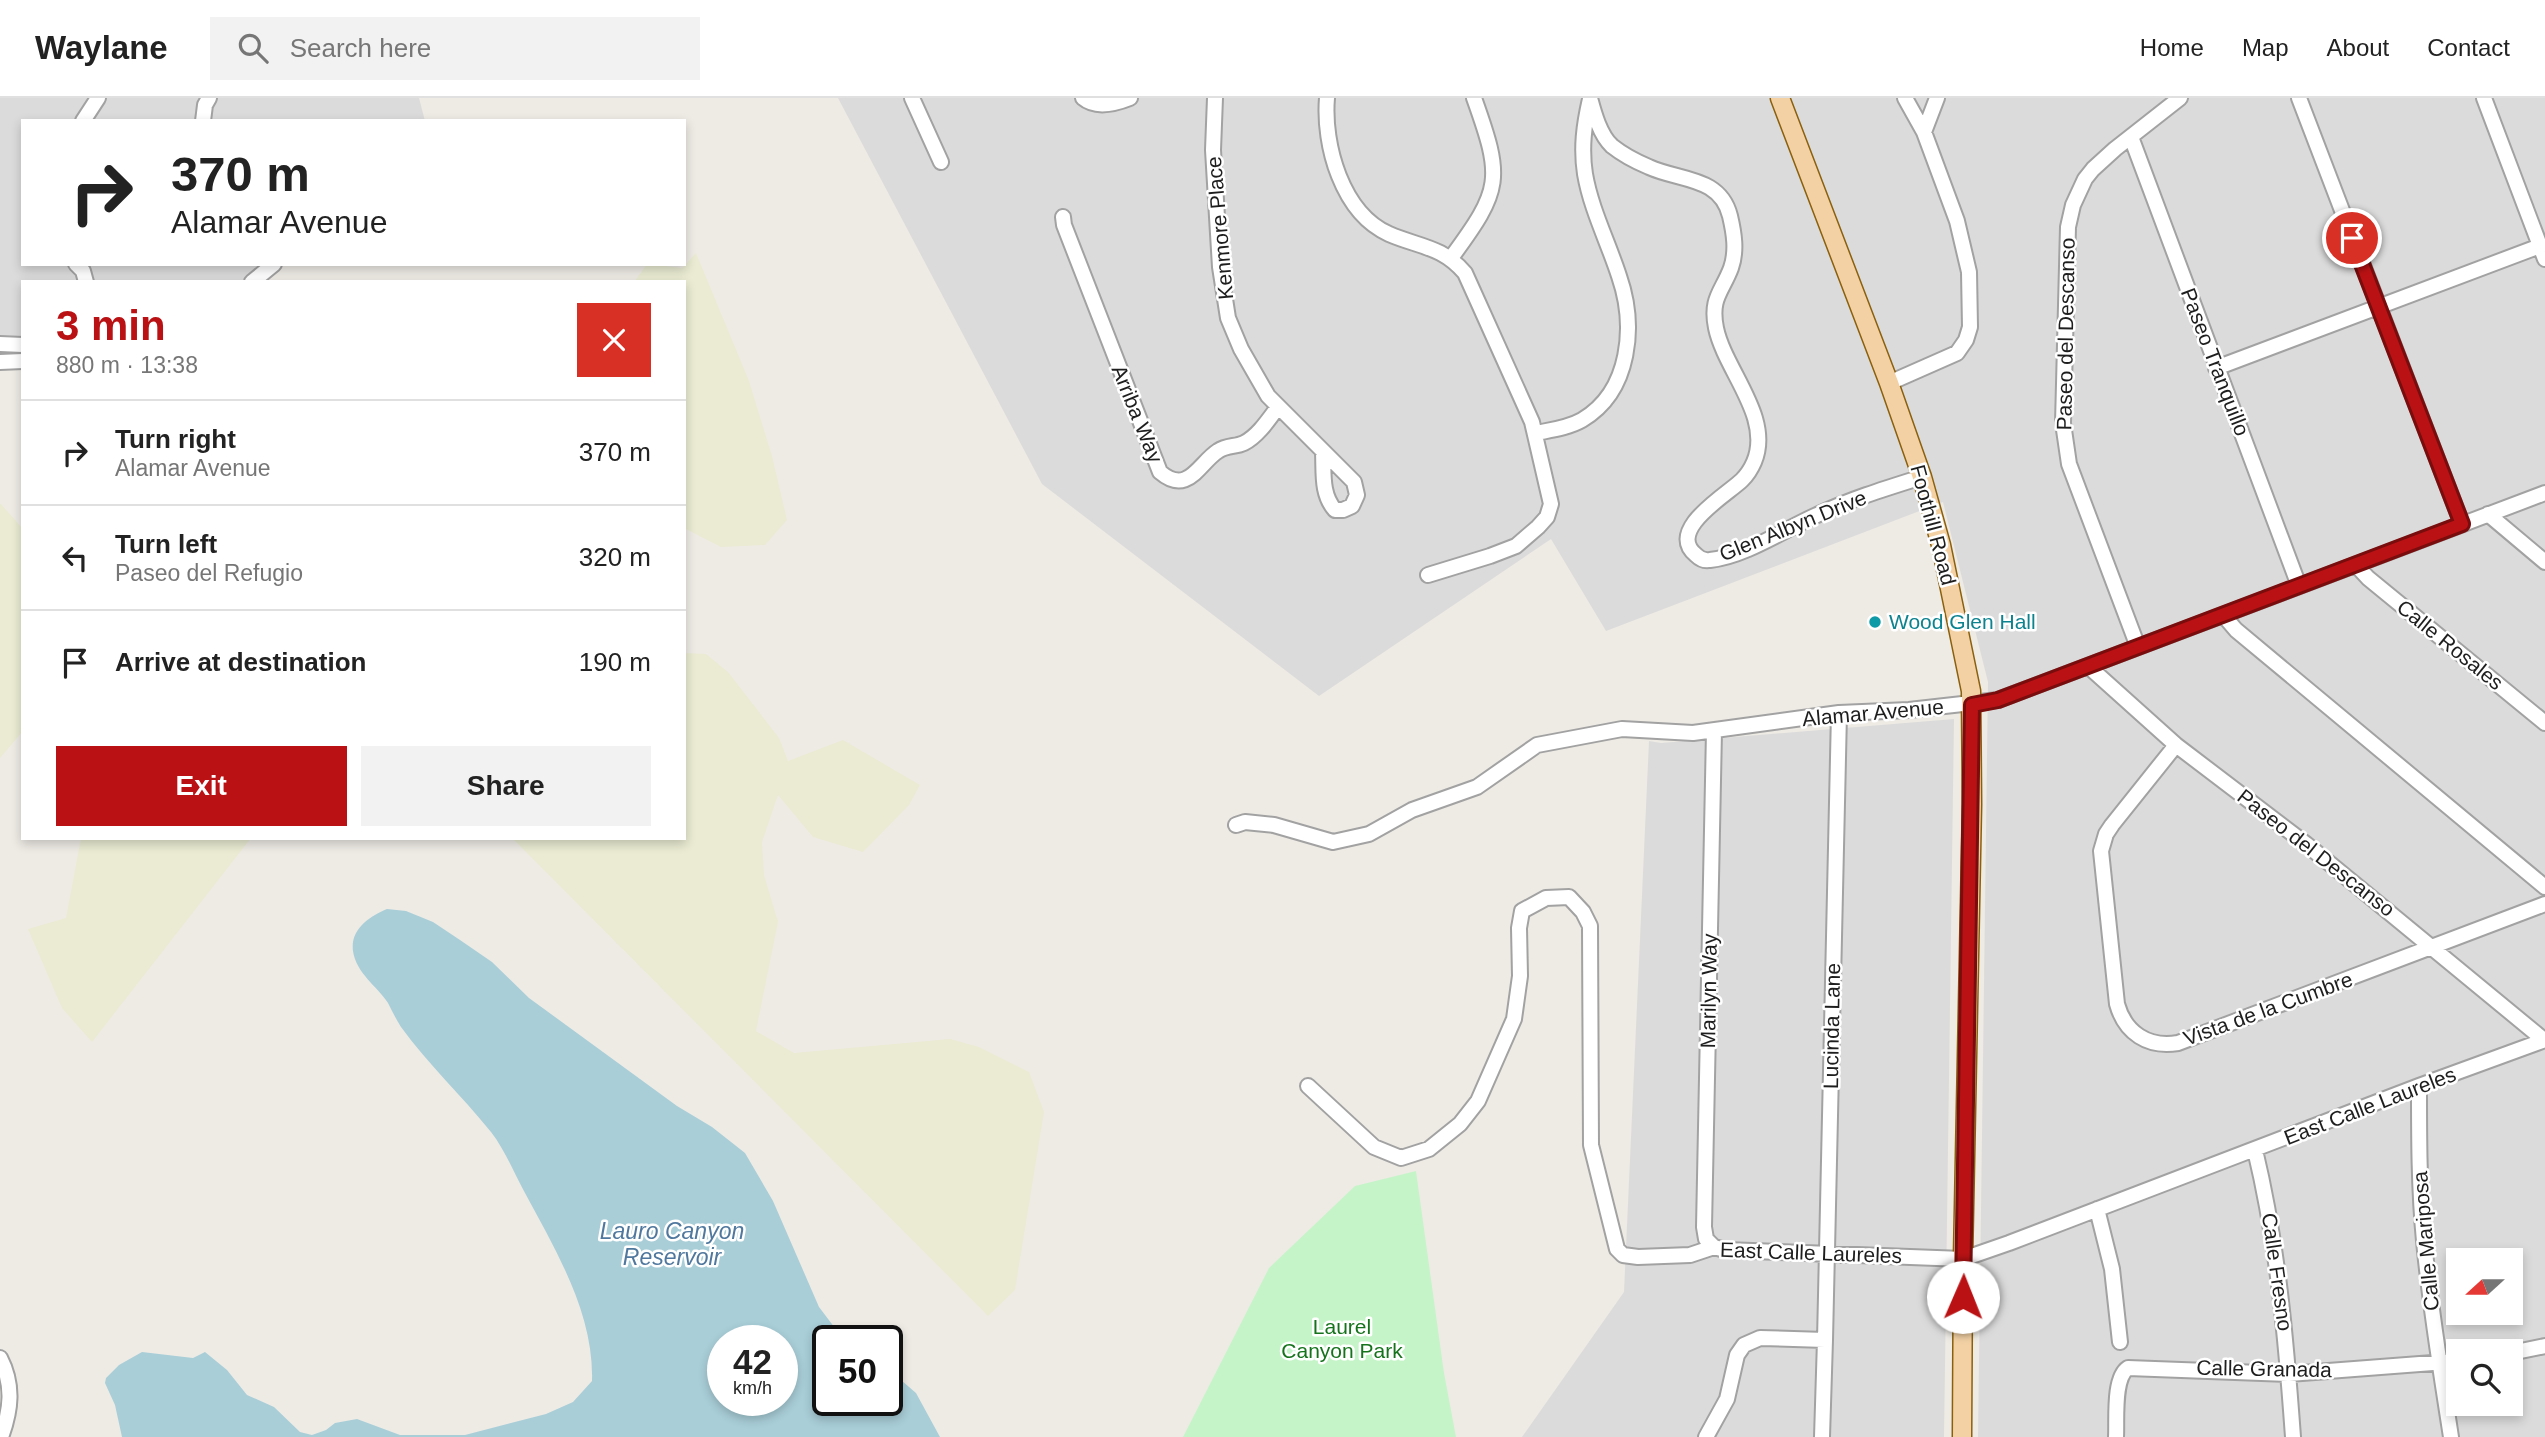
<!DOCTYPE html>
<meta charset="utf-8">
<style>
:root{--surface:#fff;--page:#f2f2f2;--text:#222;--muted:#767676;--line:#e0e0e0;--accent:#ba1214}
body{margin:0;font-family:Arial,sans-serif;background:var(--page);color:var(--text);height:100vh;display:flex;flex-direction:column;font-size:26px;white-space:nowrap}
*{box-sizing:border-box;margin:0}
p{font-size:23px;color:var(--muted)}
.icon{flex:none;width:38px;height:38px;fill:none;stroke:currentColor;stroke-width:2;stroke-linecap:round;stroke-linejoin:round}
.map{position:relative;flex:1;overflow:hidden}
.drawer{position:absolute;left:21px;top:182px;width:665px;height:560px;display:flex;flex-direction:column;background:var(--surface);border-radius:0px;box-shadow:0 4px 10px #0003}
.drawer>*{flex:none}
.guide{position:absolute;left:21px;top:21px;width:665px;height:147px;border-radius:0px;box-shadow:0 4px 10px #0003;background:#fff;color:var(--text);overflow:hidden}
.needle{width:46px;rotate:249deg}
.tools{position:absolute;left:2446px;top:1150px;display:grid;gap:14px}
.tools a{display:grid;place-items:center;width:77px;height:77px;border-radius:0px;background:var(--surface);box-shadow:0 4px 10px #0003;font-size:35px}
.speed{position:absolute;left:707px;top:1227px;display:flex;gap:14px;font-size:35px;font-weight:700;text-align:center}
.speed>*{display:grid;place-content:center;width:91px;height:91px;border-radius:50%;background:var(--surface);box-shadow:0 4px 10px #0003;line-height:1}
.speed small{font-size:18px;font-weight:400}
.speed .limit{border:4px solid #111;border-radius:10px;background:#fff;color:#111}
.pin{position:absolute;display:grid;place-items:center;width:60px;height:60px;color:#fff;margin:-30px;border:4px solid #fff;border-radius:50%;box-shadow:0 2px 7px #0007}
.me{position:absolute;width:77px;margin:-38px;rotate:1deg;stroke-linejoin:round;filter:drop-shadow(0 0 5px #0008)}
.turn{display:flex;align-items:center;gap:24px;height:147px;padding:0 35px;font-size:32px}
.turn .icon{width:91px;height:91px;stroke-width:2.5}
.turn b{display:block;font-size:49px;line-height:60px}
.round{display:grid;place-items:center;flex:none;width:74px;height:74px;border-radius:0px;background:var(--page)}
.headline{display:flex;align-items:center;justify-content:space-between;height:119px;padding:0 35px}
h1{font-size:42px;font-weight:800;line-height:52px;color:var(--accent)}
.action{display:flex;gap:14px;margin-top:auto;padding:14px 35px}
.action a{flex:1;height:80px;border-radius:0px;background:var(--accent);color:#fff;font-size:28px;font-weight:800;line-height:80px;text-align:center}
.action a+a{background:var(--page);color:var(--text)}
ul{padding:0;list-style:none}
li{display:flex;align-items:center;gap:21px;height:105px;padding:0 35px;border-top:2px solid var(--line)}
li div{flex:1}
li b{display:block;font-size:26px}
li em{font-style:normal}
header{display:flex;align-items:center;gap:42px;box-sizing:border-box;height:98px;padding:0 35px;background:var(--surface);border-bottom:2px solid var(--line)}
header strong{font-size:33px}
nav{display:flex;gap:38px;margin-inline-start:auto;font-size:24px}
.search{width:490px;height:63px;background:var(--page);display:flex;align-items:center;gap:18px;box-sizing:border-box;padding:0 24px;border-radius:0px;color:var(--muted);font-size:26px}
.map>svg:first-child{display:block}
.residential{fill:#dcdbdb;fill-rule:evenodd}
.farmland{fill:#eaebd2}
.park{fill:#c6f4c9}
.water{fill:#a9ced8;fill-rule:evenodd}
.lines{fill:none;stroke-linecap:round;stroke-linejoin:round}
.minor-casing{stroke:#a2a2a2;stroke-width:18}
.major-casing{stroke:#8b600d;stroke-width:21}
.minor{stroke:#fff;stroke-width:14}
.major{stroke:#f3d1a5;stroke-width:18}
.route-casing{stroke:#790c0d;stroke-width:18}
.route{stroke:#ba1214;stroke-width:12}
.culture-dot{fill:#0f9aa8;stroke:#fff;stroke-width:2.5}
.labels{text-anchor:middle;stroke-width:5;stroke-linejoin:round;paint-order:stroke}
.street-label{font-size:21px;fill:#1e1e1e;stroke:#fff}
.culture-label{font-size:21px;fill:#0d838f;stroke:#fff;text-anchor:start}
.park-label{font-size:21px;fill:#15731c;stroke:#fff}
.water-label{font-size:23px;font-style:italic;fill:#50789e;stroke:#fff}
</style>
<header>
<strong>Waylane</strong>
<div class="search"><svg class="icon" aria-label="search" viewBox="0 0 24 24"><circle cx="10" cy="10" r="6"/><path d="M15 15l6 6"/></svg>Search here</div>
<nav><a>Home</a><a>Map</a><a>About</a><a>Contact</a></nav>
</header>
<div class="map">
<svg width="2545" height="1339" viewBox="0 0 2545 1339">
<rect width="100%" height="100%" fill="#eeebe5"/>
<path class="residential" d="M0 0H419L425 23H23V166H285L261 184H23V254H0Z
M838 0H2545V1339H1978L1988 584 1943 404 1606 533 1551 441 1319 598 1042 386ZM2459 1162H2511V1214H2459ZM2459 1253H2511V1306H2459Z
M1954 621 1944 1339H1522L1624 1194 1649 643 1661 645Z"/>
<path class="farmland" d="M696 155 749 283 772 358 787 422 765 447 721 449 684 430V184H634L647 166 682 170Z
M0 405 23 431V633L0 660Z
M684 555 706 556 728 574 779 640 788 663 843 642 920 687 909 707 863 754 813 739 778 697 762 744 764 777 778 824 756 933 794 955 950 941 979 949 1029 974 1044 1014 1015 1192 988 1218 512 740H684Z
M81 740H251L92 944 62 910 28 831 66 820Z"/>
<path class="park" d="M1416 1073 1444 1275 1456 1339H1183L1269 1170 1355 1088Z"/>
<path class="water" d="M387 811 406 813 433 824 460 842 492 864 529 900 677 1008 712 1029 745 1055 773 1103 819 1209 844 1242H828V1302H887V1270L916 1295 940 1339H122L115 1307 105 1285 106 1280 119 1267 142 1254 193 1260 205 1254 227 1272 247 1297 274 1309 300 1334 312 1337 326 1332 335 1325 357 1321 400 1337H465L546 1316 573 1304 592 1283C594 1215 556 1153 525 1095 514 1075 505 1052 491 1034 462 998 428 966 401 929 396 921 392 913 388 905 377 888 356 875 353 853 350 831 370 818 387 811ZM782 1242V1302H723V1242Z"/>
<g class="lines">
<g class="minor-casing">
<path id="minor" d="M912 0 941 64
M1083 0C1096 11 1115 6 1130 0
M1215 0 1213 52 1220 169 1228 220 1241 251 1268 298 1354 384 1357 397 1352 408 1343 412H1335C1321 396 1324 375 1323 355
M1327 0C1323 47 1342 115 1389 136 1419 149 1442 148 1465 175L1532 324 1551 406 1547 419 1538 429 1516 448 1490 458 1428 477
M1590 0C1594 15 1600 37 1612 48 1622 56 1637 64 1649 69 1679 83 1720 78 1730 118 1734 135 1737 153 1731 170 1722 194 1710 200 1716 230 1725 273 1773 319 1754 364 1751 371 1747 377 1742 382 1728 396 1665 432 1696 457 1700 461 1705 463 1710 462 1746 458 1785 431 1817 417 1851 401 1887 390 1922 379
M2299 0 2462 426
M2484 0 2545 161
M83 23 98 0
M203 23 205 7 209 0
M1924 34 1937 0
M2131 39 2299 488
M1063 119 1064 127 1160 374C1188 398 1199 365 1218 353 1227 347 1236 349 1244 345 1258 338 1269 321 1278 309
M1451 160C1502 91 1503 81 1474 0
M76 166 83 173 86 184
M252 184 274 166
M0 246 23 247
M0 264 23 263
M2216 270 2540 148
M1889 285 1957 255 1966 242 1970 229 1969 174 1957 123 1924 34 1905 0
M1536 335C1551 332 1568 330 1582 322 1631 293 1636 227 1619 178 1608 144 1591 111 1585 76 1581 50 1584 27 1590 1
M2488 416 2545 464
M2356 467 2368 480 2545 625
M2224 518 2236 532 2545 789
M2138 549 2069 366 2063 325 2068 129 2073 107 2085 81 2093 71 2115 51 2180 0
M2088 568 2176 647 2306 746 2544 942
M1714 633 1704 1129 1706 1141 1714 1149
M2176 647 2112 727 2106 736 2101 753 2117 906C2125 935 2148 950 2178 945L2545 806
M1236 727 1245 724 1274 727 1333 744 1369 736 1412 712 1477 689 1537 647 1622 631 1693 635 1839 615 1909 612 1998 602 2545 395
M1308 988 1374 1049 1401 1060 1429 1051 1460 1026 1478 1003 1514 921 1520 878 1519 830 1522 813 1546 800 1569 799 1583 814 1590 828 1591 1047 1617 1151 1623 1157 1638 1159 1690 1157 1714 1149 1725 1152 1963 1161 2009 1145 2419 988 2545 942
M2419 988C2419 1039 2419 1091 2424 1143 2430 1209 2441 1274 2451 1339
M2255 1052C2278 1147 2286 1242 2293 1339
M2097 1111 2112 1171 2120 1244
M1825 1242 1839 615
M2511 1255 2545 1248
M0 1260C14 1287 11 1312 1 1339
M1706 1339 1727 1301 1737 1257 1744 1247 1760 1240 1825 1242 1822 1339
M2116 1339C2117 1321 2113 1280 2128 1270L2289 1276 2459 1263"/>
</g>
<g class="major-casing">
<path id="major" d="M1780 0 1889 285 1922 379 1941 447 1971 593 1972 706 1963 1161 1962 1339"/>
</g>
<use href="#minor" class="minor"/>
<use href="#major" class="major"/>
</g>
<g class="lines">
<g class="route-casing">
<path id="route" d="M1963 1199 1972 607 1998 602 2462 426 2352 140"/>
</g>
<use href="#route" class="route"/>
</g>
<circle class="culture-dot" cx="1875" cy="524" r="7"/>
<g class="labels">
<g class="street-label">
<text transform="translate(1220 130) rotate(-95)" y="7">Kenmore Place</text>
<text transform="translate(2066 236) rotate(-89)" y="7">Paseo del Descanso</text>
<text transform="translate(2215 264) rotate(69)" y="7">Paseo Tranquillo</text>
<text transform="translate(1137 316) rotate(68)" y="7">Arriba Way</text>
<text transform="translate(1933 427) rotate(75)" y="7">Foothill Road</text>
<text transform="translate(1793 428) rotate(-22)" y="7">Glen Albyn Drive</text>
<text transform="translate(2450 547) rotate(39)" y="7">Calle Rosales</text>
<text transform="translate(1873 615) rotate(-5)" y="7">Alamar Avenue</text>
<text transform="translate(2316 755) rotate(38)" y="7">Paseo del Descanso</text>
<text transform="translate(1709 893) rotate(-89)" y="7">Marilyn Way</text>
<text transform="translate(2268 911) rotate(-20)" y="7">Vista de la Cumbre</text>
<text transform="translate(1832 928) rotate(-89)" y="7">Lucinda Lane</text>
<text transform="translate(2370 1008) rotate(-21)" y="7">East Calle Laureles</text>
<text transform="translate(2426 1143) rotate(-95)" y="7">Calle Mariposa</text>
<text transform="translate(1811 1155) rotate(2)" y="7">East Calle Laureles</text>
<text transform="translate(2277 1174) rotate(82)" y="7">Calle Fresno</text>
<text transform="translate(2264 1271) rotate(1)" y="7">Calle Granada</text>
</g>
<g class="culture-label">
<text x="1889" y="531">Wood Glen Hall</text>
</g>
<g class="park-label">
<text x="1342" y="1236">Laurel<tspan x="1342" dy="24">Canyon Park</tspan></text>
</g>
<g class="water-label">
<text x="672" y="1141">Lauro Canyon<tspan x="672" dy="26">Reservoir</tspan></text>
</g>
</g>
</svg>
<div class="tools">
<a><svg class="needle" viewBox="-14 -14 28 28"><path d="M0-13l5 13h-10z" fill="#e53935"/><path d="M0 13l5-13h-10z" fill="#767676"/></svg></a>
<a><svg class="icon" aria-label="search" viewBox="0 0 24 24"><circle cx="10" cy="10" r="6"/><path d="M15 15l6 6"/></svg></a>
</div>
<div class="speed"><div>42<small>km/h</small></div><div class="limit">50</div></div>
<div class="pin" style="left:2352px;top:140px;background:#d93025"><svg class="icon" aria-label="arrive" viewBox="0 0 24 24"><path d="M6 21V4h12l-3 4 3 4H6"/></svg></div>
<svg class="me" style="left:1963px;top:1199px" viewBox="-20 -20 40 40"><circle r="19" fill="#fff"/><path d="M0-13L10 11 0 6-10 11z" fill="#ba1214"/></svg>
<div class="guide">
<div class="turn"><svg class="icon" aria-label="right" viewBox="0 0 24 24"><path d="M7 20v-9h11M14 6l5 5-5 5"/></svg><div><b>370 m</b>Alamar Avenue</div></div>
</div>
<section class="drawer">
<div class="headline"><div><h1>3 min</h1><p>880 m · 13:38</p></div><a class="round" style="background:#d93025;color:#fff"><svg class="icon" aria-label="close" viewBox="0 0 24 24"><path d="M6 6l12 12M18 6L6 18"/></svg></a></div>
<ul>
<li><svg class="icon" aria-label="right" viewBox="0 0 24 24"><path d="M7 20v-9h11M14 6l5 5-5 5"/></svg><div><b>Turn right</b><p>Alamar Avenue</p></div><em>370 m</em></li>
<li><svg class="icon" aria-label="left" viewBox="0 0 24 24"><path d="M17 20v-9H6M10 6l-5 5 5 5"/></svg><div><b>Turn left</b><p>Paseo del Refugio</p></div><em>320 m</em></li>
<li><svg class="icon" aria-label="arrive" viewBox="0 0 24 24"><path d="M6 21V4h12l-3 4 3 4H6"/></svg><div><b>Arrive at destination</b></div><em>190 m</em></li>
</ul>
<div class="action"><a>Exit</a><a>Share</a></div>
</section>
</div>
